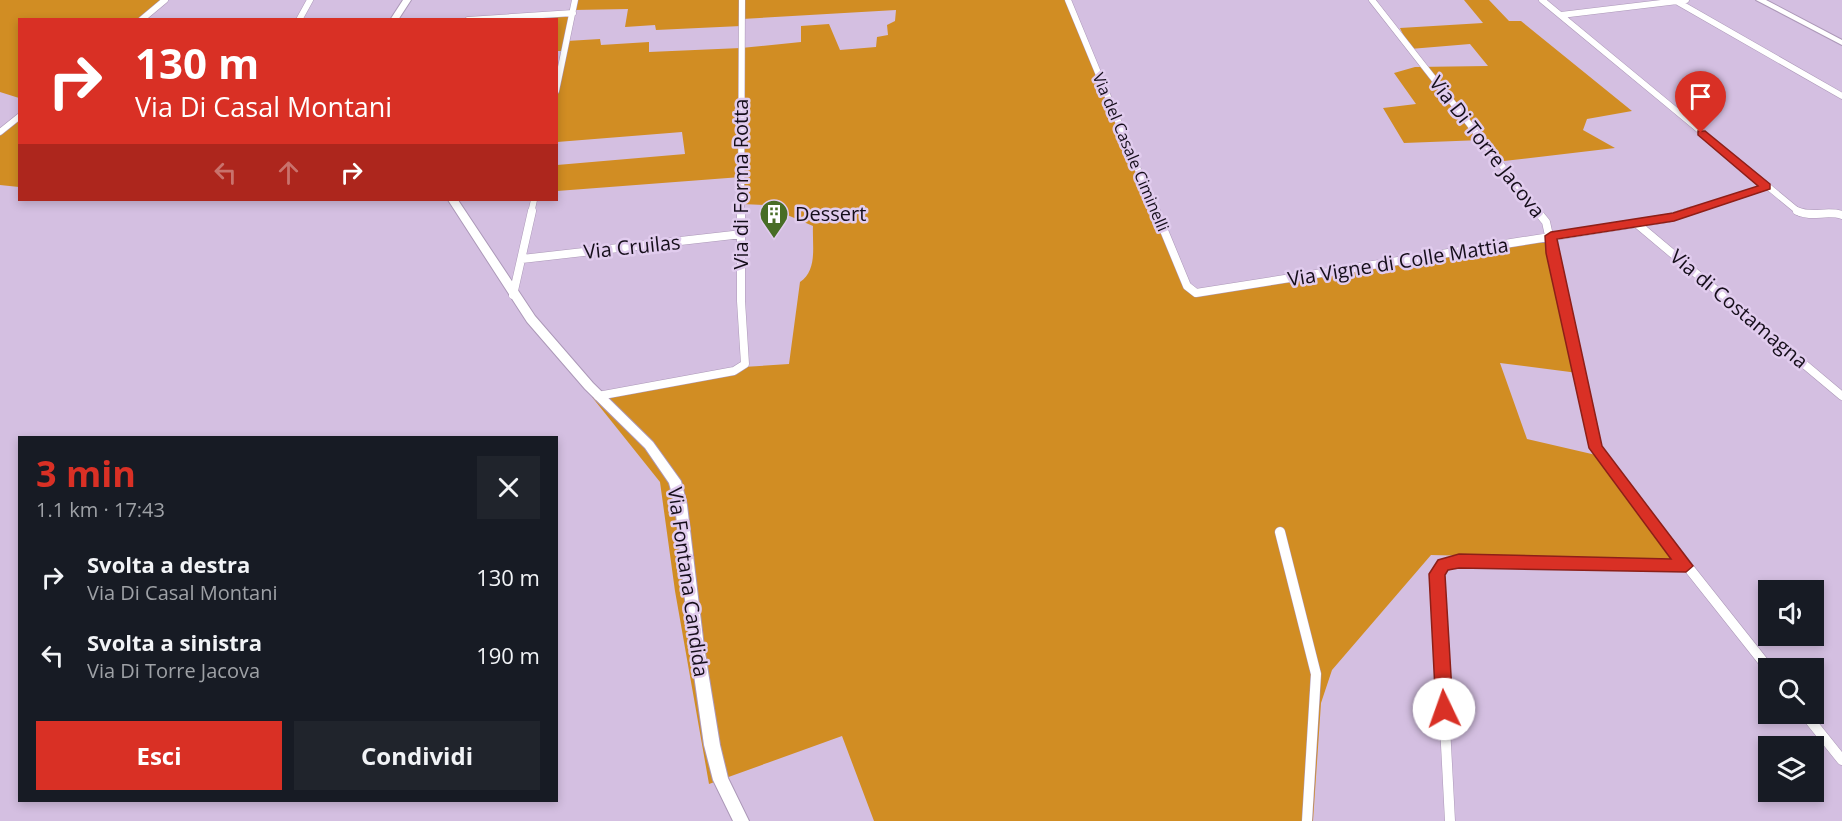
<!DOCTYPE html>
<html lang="it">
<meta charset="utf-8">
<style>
:root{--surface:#171b24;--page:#20242c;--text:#f1f3f6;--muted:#9ea1a6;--accent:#d93025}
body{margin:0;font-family:"Open Sans",sans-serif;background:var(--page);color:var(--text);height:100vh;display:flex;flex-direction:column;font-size:22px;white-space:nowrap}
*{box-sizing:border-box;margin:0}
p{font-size:20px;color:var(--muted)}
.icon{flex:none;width:33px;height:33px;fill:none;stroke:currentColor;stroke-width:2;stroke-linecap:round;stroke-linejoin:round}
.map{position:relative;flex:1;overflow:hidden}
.details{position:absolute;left:18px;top:436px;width:540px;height:366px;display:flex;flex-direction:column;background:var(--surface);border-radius:0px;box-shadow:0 3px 9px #0003}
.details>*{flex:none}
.guide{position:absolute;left:18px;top:18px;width:540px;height:183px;border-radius:0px;box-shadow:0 3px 9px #0003;background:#d93025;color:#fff;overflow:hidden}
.tools{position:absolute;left:1758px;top:580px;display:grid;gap:12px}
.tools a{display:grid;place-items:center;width:66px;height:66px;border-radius:0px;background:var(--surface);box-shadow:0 3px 9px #0003;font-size:30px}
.pin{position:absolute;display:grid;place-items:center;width:51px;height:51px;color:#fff;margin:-62px -26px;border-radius:50% 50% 50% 0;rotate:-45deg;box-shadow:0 0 6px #0007}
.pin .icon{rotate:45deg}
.me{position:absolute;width:66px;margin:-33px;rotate:357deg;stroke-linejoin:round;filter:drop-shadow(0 0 4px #0008)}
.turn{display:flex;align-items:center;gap:21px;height:126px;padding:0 18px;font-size:27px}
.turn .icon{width:78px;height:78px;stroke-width:2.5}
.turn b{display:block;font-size:42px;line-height:51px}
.lanes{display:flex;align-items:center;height:57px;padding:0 18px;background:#0003;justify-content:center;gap:30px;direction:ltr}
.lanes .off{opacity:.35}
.round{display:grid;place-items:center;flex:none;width:63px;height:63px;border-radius:0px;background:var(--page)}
.headline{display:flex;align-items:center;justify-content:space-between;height:102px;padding:0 18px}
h1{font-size:36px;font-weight:700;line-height:45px;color:var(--accent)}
.primary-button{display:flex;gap:12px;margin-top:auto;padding:12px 18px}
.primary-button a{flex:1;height:69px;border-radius:0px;background:var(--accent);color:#fff;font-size:24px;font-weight:700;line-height:69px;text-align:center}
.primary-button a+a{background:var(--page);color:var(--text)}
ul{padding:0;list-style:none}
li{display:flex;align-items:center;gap:18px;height:78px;padding:0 18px}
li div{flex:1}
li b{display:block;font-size:22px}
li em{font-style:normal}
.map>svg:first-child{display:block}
.green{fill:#d18d23}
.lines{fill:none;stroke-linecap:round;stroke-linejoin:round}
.street-far2-casing{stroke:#ac98b8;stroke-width:7}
.street-far1-casing{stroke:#ac98b8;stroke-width:9}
.street-casing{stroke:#ac98b8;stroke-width:11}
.secondary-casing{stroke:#ac98b8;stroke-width:2}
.street-far2{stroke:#fff;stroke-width:6}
.street-far1{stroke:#fff;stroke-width:8}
.street{stroke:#fff;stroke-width:10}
.secondary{fill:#fff;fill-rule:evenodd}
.route{fill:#d93025;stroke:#8d1f18;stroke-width:1.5}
.labels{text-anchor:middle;stroke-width:5;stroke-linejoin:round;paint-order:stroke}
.far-street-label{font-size:16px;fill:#150e1a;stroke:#e1ccee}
.street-label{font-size:20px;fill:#150e1a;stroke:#e1ccee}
.poi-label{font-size:20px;fill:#150e1a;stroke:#e1ccee;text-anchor:start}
</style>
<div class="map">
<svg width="1842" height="821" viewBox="0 0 1842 821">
<rect width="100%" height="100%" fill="#d4bfe1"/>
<path class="green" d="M0 0H165L141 19 20 20 19 98 0 92Z
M575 0H1068L1187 286 1203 294 1551 236 1578 373 1500 363 1527 439 1596 455 1681 561 1431 555 1332 670 1321 703 1313 821H874L842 736 709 784 675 591 660 482 592 397 743 367 789 364 800 282C818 270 812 245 813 226L764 205 742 204 741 177 557 191V165L685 154 682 132 557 142V91L564 51H557L556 20H468L573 13 567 41 600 39 601 45 649 42V52L741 48 801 42V26L829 24 840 50 876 47 877 37 888 35 887 25 895 21 896 10 742 19 741 26 656 30 655 25 625 27 628 9 573 10Z
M1464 0H1489L1509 21H1521L1632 111 1587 119 1583 130 1615 148 1504 161 1482 140 1404 143 1383 108 1416 104 1394 73 1415 67 1488 66 1470 44 1410 49 1400 28 1483 23Z
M19 118V187L0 185V134Z"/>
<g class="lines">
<g class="street-far2-casing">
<path id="street-far2" d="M1068 0 1156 213
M1372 0 1539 213
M1542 0 1800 213
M1676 1 1842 96
M1561 15 1686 0
M141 20 165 0
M299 20 310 0
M468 20 573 13
M556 91 575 0
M0 132 20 116
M531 213 534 200
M741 213 742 0
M1686 213 1766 187"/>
</g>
<g class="street-far1-casing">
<path id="street-far1" d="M1156 211 1187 286 1196 293 1669 218 1691 211
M1537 211 1546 222 1594 440 1600 455 1621 481
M1797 211C1812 218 1827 210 1842 215
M1636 223 1842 396
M522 259 742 234
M513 295 532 211
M598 396 734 371 745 364 741 301V211"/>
</g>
<g class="street-casing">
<path id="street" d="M1619 480 1769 669
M1280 532 1316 674 1307 821
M1805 714 1842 760
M1450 821 1437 574 1440 568 1459 561 1686 566"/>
</g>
<g class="secondary-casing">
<path id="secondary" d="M403 0H411L398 20H390Z
M1756 0H1766L1842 40V45Z
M448 200H458L535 316 593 383 653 442 681 481 687 505 704 647 720 745 728 778 749 821H733L713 780 704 745 690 647 675 505 669 483 645 448 585 389 527 322Z"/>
</g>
<use href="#street-far2" class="street-far2"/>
<use href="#street-far1" class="street-far1"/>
<use href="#street" class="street"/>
<use href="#secondary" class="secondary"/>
</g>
<path class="route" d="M1698 131H1705L1770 184V189L1674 221 1557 239 1602 446 1693 566 1686 572 1459 568 1448 570 1445 575 1453 709 1450 714 1444 717 1438 714 1436 709 1429 574 1438 560 1459 554 1671 559 1589 448 1546 253 1545 236 1551 232 1673 213 1758 186 1698 135Z"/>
<defs>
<g id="building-pin" transform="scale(1.5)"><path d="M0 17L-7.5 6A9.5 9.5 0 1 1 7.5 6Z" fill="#486d26" stroke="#e1ccee"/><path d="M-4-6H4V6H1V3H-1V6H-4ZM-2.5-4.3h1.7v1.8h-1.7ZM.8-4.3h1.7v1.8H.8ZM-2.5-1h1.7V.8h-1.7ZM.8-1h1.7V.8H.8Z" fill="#fff"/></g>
</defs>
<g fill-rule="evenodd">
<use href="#building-pin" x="774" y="214"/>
</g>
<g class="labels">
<g class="far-street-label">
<text transform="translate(1131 152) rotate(67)" y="6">Via del Casale Ciminelli</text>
</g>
<g class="street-label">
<text transform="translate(1487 147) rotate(52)" y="7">Via Di Torre Jacova</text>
<text transform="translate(741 184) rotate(-90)" y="7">Via di Forma Rotta</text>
<text transform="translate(632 247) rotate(-6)" y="7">Via Cruilas</text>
<text transform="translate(1398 262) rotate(-9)" y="7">Via Vigne di Colle Mattia</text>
<text transform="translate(1739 309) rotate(40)" y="7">Via di Costamagna</text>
<text transform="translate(688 582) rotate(82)" y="7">Via Fontana Candida</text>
</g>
<g class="poi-label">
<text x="795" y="221">Dessert</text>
</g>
</g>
</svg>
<div class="tools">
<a><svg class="icon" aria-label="sound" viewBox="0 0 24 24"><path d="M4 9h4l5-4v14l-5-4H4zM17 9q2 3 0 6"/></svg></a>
<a><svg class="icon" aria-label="search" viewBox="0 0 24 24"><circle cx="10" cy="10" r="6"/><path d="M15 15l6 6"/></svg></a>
<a><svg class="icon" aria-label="layers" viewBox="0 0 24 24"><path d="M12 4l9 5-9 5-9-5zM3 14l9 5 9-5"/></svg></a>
</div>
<div class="pin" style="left:1701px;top:133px;background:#d93025"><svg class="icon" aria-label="arrive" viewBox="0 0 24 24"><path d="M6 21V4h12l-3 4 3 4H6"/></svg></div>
<svg class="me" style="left:1444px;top:709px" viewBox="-20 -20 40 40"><circle r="19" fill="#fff"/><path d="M0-13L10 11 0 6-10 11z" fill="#d93025"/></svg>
<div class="guide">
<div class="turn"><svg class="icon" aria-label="right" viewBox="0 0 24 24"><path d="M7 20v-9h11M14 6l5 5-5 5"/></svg><div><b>130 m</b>Via Di Casal Montani</div></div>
<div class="lanes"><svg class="icon off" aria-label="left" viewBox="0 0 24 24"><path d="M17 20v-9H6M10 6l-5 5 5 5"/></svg><svg class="icon off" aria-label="ahead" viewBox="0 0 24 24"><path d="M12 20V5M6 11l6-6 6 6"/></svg><svg class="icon" aria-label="right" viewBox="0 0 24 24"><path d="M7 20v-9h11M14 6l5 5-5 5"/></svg></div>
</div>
<section class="details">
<div class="headline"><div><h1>3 min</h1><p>1.1 km · 17:43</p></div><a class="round"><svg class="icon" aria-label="close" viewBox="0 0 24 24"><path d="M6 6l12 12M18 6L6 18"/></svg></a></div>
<ul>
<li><svg class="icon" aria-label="right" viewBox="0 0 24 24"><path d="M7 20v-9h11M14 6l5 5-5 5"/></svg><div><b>Svolta a destra</b><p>Via Di Casal Montani</p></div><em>130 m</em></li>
<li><svg class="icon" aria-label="left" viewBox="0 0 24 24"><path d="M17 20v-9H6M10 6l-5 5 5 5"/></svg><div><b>Svolta a sinistra</b><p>Via Di Torre Jacova</p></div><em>190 m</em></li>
</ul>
<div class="primary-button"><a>Esci</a><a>Condividi</a></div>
</section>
</div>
